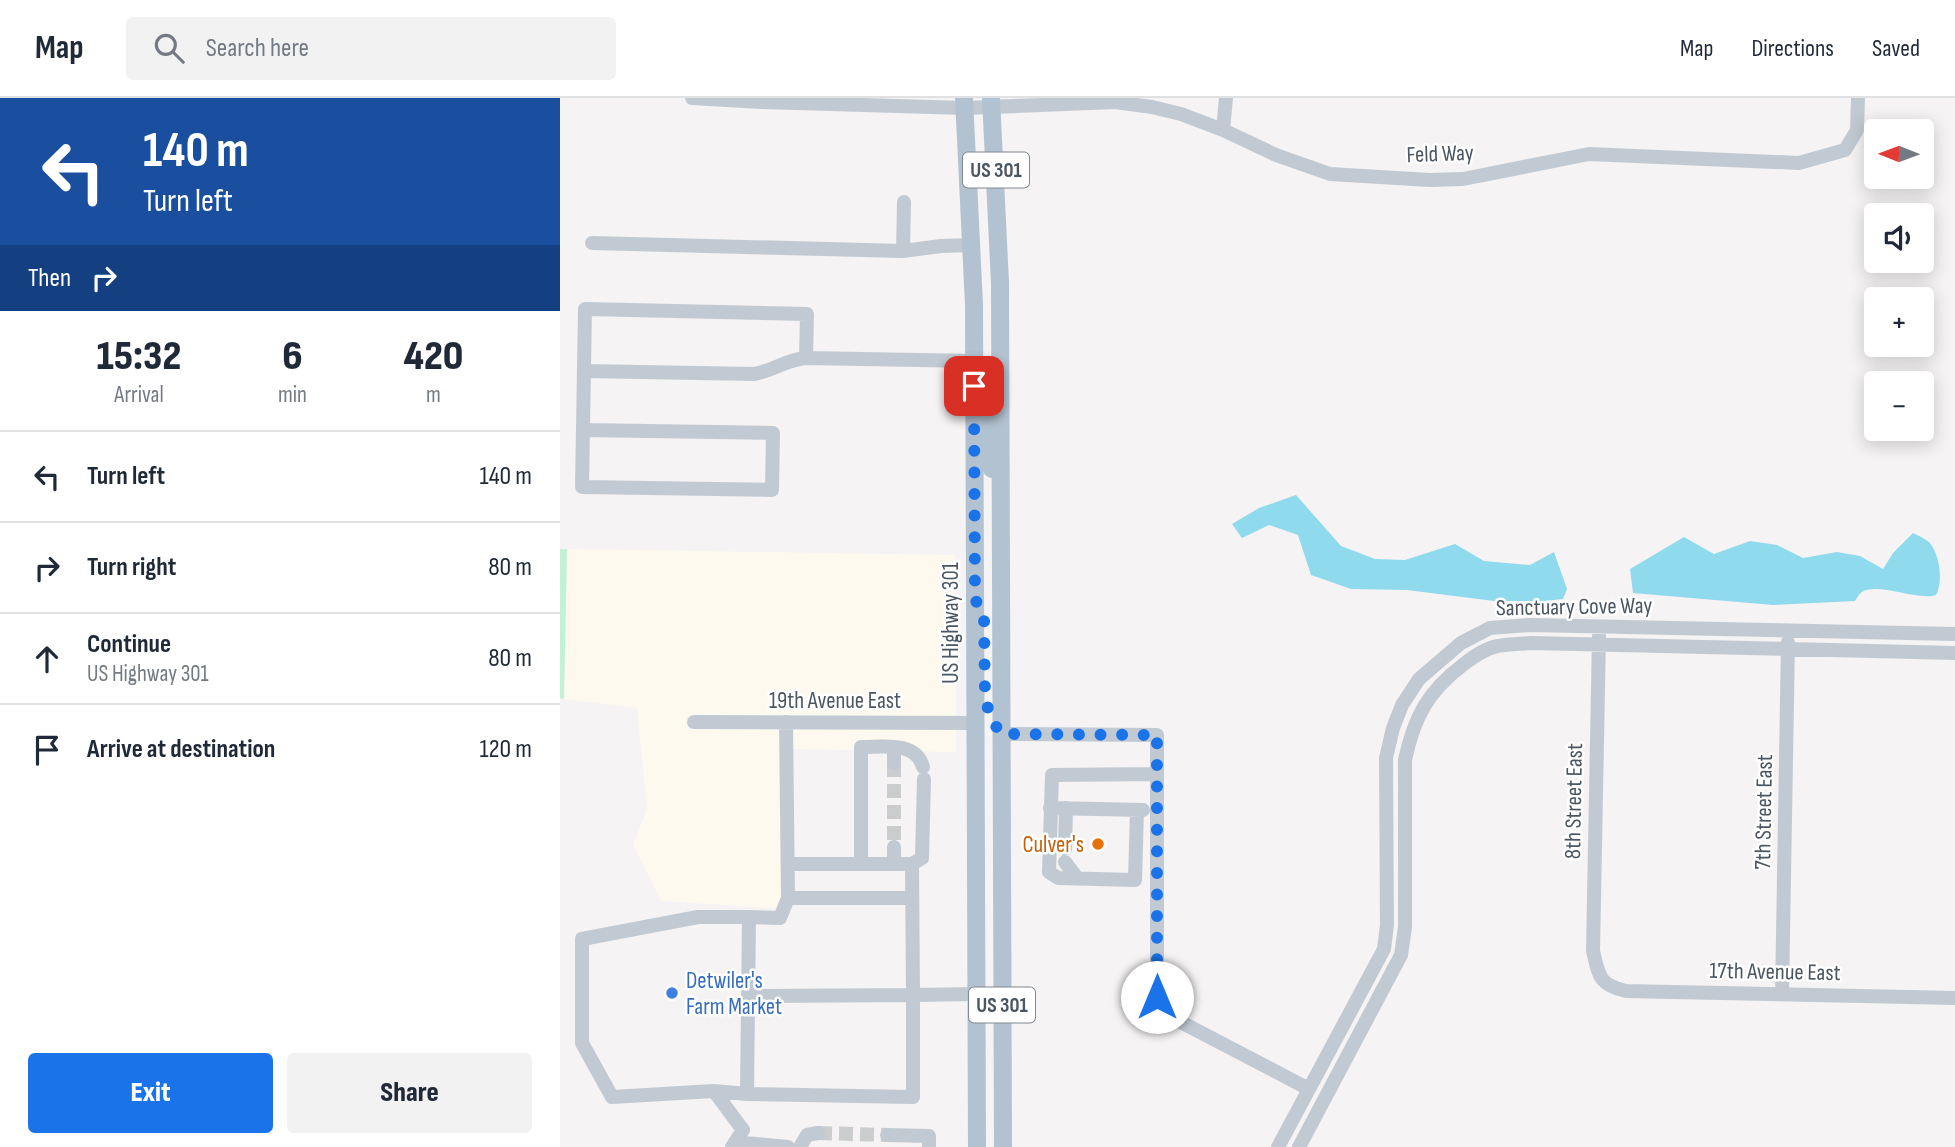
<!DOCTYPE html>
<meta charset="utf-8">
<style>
:root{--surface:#fff;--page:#f2f2f3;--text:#1f2937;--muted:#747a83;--line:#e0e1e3;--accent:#1a73e8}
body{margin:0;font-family:"Sofia Sans Condensed",sans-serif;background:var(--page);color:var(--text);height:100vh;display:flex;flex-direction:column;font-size:26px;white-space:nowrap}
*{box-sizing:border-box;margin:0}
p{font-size:23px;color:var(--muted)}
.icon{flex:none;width:38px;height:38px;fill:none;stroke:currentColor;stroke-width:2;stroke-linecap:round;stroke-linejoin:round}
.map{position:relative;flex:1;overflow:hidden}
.details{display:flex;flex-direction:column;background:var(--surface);width:560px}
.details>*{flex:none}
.hud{background:#1a4fa0;color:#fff;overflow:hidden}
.needle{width:46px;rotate:271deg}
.fabs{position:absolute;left:1304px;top:21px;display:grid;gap:14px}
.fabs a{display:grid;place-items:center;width:70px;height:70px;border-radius:7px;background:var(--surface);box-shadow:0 4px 18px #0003;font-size:35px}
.pin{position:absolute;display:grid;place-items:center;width:60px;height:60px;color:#fff;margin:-30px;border-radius:14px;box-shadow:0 4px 10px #0006}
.me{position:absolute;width:77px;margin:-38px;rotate:0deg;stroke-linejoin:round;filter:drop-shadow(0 0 5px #0008)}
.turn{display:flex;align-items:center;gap:24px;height:147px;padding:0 28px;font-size:32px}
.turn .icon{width:91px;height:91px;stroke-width:2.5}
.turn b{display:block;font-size:49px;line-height:60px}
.then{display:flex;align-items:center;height:66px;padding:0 28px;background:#0003;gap:14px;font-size:26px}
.eta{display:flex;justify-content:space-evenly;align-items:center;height:119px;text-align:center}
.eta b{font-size:42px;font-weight:800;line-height:49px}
.action{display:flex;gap:14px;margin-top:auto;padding:14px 28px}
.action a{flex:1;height:80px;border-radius:7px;background:var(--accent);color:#fff;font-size:28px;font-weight:800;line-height:80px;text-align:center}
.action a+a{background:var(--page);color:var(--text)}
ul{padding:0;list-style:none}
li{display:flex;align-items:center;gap:21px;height:91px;padding:0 28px;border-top:2px solid var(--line)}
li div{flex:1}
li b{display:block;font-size:26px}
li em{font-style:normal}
header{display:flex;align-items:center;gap:42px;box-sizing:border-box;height:98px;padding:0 35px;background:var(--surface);border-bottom:2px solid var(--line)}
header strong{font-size:33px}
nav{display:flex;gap:38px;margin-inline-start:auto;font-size:24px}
.search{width:490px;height:63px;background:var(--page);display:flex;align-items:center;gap:18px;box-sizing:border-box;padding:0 24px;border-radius:7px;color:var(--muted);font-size:26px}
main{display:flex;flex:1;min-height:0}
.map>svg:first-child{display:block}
.commercial{fill:#fdf9ef}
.green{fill:#c3f1d5}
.water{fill:#90daee}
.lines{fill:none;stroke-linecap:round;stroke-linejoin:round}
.minor-tunnel{stroke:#caccce;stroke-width:14;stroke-dasharray:14 7;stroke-linecap:butt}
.minor{stroke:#c1cad2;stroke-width:14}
.major{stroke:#b3c2d1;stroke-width:18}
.route{stroke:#1a73e8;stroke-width:12;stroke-dasharray:0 21.6}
.food-dot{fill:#e8710a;stroke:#fff;stroke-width:2.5}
.shop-dot{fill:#3f7fe0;stroke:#fff;stroke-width:2.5}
.labels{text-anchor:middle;stroke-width:5;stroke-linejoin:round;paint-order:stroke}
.shield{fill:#fff;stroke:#808990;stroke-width:2}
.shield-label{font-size:21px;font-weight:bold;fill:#4a5661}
.street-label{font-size:23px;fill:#4a5661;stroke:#fff}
.food-label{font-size:23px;fill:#c56008;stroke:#fff;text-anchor:end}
.shop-label{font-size:23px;fill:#366cbe;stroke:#fff;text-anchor:start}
</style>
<header>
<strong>Map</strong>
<div class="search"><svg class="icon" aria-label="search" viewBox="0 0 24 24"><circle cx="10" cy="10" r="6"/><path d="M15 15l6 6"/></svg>Search here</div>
<nav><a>Map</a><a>Directions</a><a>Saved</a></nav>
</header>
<main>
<section class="details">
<div class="hud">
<div class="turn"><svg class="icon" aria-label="left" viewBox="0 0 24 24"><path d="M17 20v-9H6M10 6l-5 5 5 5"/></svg><div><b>140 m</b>Turn left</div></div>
<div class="then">Then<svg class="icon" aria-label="right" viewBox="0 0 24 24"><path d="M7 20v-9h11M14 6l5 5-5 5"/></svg></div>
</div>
<div class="eta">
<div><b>15:32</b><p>Arrival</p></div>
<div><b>6</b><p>min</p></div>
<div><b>420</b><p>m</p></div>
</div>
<ul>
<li><svg class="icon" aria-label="left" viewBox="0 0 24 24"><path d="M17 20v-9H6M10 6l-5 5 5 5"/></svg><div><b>Turn left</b></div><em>140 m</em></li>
<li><svg class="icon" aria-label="right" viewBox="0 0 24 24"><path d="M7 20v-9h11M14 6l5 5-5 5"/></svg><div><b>Turn right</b></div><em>80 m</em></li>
<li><svg class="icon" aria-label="ahead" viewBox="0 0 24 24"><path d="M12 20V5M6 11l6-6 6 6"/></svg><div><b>Continue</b><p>US Highway 301</p></div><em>80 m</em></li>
<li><svg class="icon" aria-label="arrive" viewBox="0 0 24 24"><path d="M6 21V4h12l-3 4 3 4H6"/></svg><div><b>Arrive at destination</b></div><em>120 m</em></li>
</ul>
<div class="action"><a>Exit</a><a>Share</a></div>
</section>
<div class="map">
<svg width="1395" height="1049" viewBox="0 0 1395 1049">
<rect width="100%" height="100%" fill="#f5f3f3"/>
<path class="commercial" d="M7 451 395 457 396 619H126L128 631 396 632V654L232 651 224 811 101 803 73 747 87 711 77 610 4 601Z"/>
<path class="green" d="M0 451H7L4 601 0 600Z"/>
<path class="water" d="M736 397 781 448 815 461 845 462 895 446 924 463 970 467 994 454 1007 491 1003 501 984 503H934L847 492 791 491 751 477 738 437 709 427 682 440 672 426 699 410Z
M1353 435C1359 438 1369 442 1372 448 1380 460 1383 484 1376 497 1357 503 1318 484 1302 494 1299 496 1297 500 1295 503L1213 507 1073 495 1070 471 1124 439 1154 456 1190 443 1217 447 1243 460 1277 454 1300 458 1323 471 1333 455Z"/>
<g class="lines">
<path class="minor-tunnel" d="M334 665V749
M258 1035 327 1037"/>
<path class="minor" d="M132 0 201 4 405 10 555 4 592 9 621 16 663 32 716 57 770 76 870 82 903 81 1029 56 1239 65 1285 52 1297 32 1298 0
M663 32 666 0
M32 145 343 153 381 148 412 147
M343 153 344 104
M24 273 194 276C213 273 227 261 246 260
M23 332 213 335 212 392 22 389 25 211 247 216 246 260 414 263
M1039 538 1033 853C1039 878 1039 887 1066 893L1395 900
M134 624 416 625
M441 636 597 637V899C601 910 605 915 615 921L749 991
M334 665V649
M490 710 583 712
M577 712 575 782 498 780 489 774 492 677 597 676
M334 749V766
M505 751 506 710
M505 764 517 780
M228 766H352L362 760 364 681
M301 766V649C324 649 356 643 363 669
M228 800H352
M138 819H189L187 996 154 993 52 999 22 945V841Z
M189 819 220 820 228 800 226 624
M1222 896 1228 544
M188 898 353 897 352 766
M154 993 183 1032 172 1049
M187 996 353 999V897L416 896
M327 1037 369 1038V1049
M175 1044 228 1049
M240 1049 247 1037 258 1035
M718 1049 824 851 827 827 826 660 833 630 842 607 859 581 901 545 930 530 970 527 1395 536
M739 1049 841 857 845 829V662C854 619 868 593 904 566 913 559 926 550 938 548 948 546 960 546 971 545L1395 555"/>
<path class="major" d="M404 0 414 207 417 1049
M431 0 440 185 443 1049
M420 269C432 281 426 326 428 344 428 353 430 362 432 371"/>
</g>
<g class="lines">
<path class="route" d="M414 288 415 501 424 518 425 598 430 619 441 636 597 637V899"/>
</g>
<circle class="food-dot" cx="538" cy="746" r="7"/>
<circle class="shop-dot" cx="112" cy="895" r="7"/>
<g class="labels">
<g class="shield">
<rect x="403" y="54.5" width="66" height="35" rx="5"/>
<rect x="409" y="889.5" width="66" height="35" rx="5"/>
</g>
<g class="shield-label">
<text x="436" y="79">US 301</text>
<text x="442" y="914">US 301</text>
</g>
<g class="street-label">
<text transform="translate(880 55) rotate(-2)" y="8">Feld Way</text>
<text transform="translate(1014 508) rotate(-1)" y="8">Sanctuary Cove Way</text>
<text transform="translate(390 525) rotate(-90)" y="8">US Highway 301</text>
<text x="275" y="610">19th Avenue East</text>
<text transform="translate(1013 703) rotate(-89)" y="8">8th Street East</text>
<text transform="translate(1203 714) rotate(-89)" y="8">7th Street East</text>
<text transform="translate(1215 873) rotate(1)" y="8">17th Avenue East</text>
</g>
<g class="food-label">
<text x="524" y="754">Culver's</text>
</g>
<g class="shop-label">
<text x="126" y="890">Detwiler's<tspan x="126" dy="26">Farm Market</tspan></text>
</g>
</g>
</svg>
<div class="fabs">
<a><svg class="needle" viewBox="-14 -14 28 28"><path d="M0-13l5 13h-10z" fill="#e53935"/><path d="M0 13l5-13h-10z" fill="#747a83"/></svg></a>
<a><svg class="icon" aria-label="sound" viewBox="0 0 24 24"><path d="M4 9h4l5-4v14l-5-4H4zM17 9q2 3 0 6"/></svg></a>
<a>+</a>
<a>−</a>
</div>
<div class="pin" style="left:414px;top:288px;background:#d93025"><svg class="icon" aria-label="arrive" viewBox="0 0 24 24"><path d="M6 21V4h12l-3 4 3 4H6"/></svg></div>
<svg class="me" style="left:597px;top:899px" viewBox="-20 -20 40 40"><circle r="19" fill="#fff"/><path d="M0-13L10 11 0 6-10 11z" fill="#1a73e8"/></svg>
</div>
</main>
